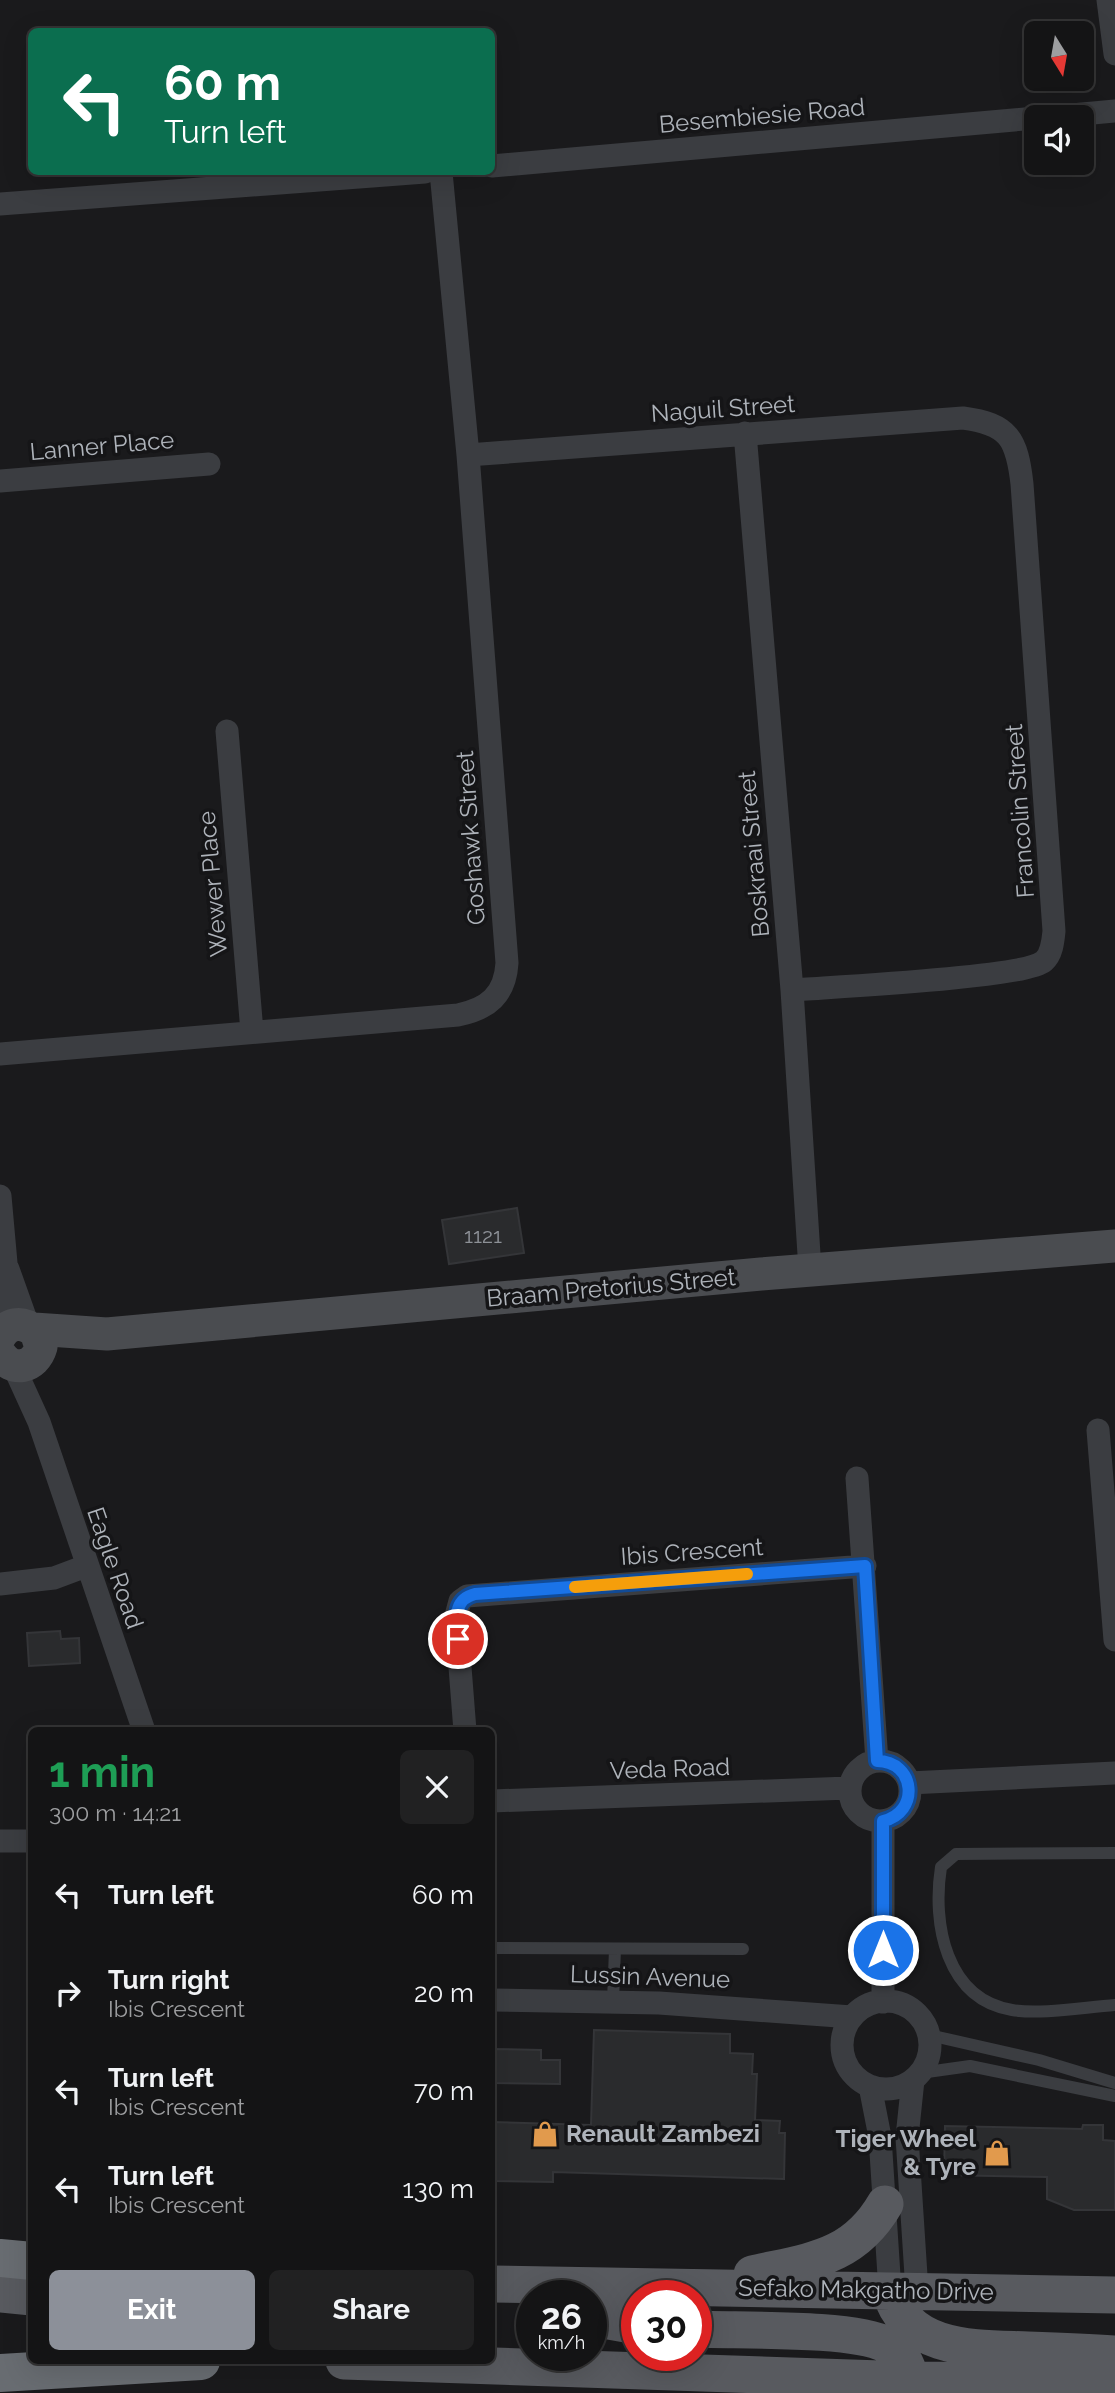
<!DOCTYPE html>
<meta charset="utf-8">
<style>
:root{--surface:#141415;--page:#212122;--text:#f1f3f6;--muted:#9d9ea0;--line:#333334;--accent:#8c9099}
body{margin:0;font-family:Raleway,sans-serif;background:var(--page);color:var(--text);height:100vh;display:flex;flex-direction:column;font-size:26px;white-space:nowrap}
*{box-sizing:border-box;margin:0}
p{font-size:23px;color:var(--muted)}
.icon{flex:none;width:38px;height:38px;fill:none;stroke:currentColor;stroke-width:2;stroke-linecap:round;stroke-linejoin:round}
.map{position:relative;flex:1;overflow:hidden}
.sheet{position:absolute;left:28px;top:1727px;width:467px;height:637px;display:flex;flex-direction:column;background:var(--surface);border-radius:10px;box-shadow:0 7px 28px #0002,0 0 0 2px var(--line)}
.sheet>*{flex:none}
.hud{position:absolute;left:28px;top:28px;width:467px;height:147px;border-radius:10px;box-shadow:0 7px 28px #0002,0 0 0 2px var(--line);background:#0b6e4f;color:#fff;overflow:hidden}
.needle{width:46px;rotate:169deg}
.tools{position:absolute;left:1024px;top:21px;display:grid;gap:14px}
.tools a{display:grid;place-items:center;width:70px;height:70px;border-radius:10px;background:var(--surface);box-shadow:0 7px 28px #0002,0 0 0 2px var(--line);font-size:35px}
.speed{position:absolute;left:516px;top:2280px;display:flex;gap:14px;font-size:35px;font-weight:700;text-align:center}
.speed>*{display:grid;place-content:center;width:91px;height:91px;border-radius:50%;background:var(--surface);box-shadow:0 7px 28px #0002,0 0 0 2px var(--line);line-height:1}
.speed small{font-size:18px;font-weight:400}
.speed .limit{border:10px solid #d22;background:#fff;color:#111}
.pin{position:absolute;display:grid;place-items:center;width:60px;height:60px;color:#fff;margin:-30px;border:4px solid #fff;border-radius:50%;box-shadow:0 2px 7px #0007}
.me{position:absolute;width:77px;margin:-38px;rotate:0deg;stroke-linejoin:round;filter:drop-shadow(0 0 5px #0008)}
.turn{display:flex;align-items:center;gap:24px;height:147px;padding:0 21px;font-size:32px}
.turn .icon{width:91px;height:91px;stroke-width:2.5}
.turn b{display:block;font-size:49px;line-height:60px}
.round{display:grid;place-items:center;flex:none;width:74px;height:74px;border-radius:10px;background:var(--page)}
.summary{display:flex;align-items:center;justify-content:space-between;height:119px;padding:0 21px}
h1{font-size:42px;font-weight:700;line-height:52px;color:#1e9e55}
.button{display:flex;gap:14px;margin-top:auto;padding:14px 21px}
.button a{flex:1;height:80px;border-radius:10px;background:var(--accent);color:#fff;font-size:28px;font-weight:700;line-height:80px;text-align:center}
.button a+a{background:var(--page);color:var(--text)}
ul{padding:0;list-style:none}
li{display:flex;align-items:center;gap:21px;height:98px;padding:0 21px}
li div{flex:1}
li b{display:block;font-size:26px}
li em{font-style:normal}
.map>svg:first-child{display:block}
.building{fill:#2a2b2d;stroke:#343538;stroke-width:2}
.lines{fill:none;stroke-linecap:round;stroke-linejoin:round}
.lane{stroke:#3b3d41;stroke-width:12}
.street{stroke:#3b3d41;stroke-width:23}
.secondary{stroke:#4a4c50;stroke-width:33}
.primary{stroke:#585a5f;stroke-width:37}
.highway{stroke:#686c71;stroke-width:38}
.route-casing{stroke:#114b97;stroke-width:18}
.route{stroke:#1a73e8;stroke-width:12}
.slow{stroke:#f59e0b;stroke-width:12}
.labels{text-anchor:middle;stroke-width:7;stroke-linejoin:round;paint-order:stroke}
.number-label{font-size:21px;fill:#8d9197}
.street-label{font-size:24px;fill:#aeb3ba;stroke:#151517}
.poi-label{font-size:24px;font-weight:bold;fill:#aeb3ba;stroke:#151517;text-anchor:start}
</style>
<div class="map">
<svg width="1115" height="2393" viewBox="0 0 1115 2393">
<rect width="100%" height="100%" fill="#1a1a1c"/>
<path class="building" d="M517 1208 524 1253 449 1264 442 1220Z
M60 1631 61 1639 79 1638 80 1663 29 1666 27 1633Z
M594 2030 730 2034V2053L753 2054 752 2074H757L755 2120 780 2121 779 2133H785L784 2179 553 2172V2182L492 2181V2122L591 2125Z
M492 2049 541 2050V2060H560V2084L492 2083Z
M1083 2125H1103V2140L1115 2141V2210H1074L1047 2199V2177L944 2175 945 2126 1082 2129Z"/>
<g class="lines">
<path class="lane" d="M1115 1853 956 1854 941 1867C932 1924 946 1999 1012 2010 1041 2015 1085 2007 1115 2005
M492 1948 743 1949
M613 2001 615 1949
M929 2035 1039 2060 1115 2083
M920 2073 970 2066 1115 2096"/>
<path class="street" d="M1108 0 1115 54
M1050 117 1115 111
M492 166 1036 118
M0 204 425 172
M745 433 792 990 810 1270
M468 455 963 418C1009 424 1017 439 1022 484L1054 931C1053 941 1052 954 1044 961 1025 978 829 987 792 990
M0 481 209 464
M227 731 252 1032
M0 1054 458 1015C488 1009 505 995 507 963L468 455 441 172
M0 1196 6 1263 3 1332
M8 1269 28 1325
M13 1365 39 1422 144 1731
M1098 1430 1115 1640
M857 1478 877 1761
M0 1584 54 1578 86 1566
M465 1731 456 1616 460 1601 467 1596 865 1566
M850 1791a30 30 0 1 1 60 0a30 30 0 1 1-60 0Z
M909 1783 1115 1773
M492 1801 849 1788
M883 1821V2002
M0 1841H32
M492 2000 659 2003 852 2017
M842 2045a44 44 0 1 1 88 0a44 44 0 1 1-88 0Z
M913 2080 907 2137 917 2291
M870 2086 880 2137 890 2291"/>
<path class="secondary" d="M34 1329 107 1334 761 1274 1115 1246
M0 1336C9 1322 23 1321 36 1332L41 1347C35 1368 12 1373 0 1354"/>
<path class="primary" d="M752 2274C809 2261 853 2259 885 2204
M492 2284 1115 2295
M890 2291C907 2352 978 2348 1028 2350 1057 2351 1086 2352 1115 2354
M0 2294 32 2297
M592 2318 637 2326
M696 2329C740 2331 853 2327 887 2345 902 2353 907 2364 911 2380
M344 2361 911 2380 1115 2382"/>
<path class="highway" d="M0 2258 32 2261
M0 2373 201 2361"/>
</g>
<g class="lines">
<g class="route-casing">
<path id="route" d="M458 1639C457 1619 452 1600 475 1594L865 1566 877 1761C916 1761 920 1813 883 1821V1950"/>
</g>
<use href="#route" class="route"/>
<path class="slow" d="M575 1587 747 1574"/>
</g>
<defs>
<g id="shop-bare" transform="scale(2.1)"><path d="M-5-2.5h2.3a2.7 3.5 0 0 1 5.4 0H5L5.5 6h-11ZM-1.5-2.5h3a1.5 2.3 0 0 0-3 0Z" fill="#e19a4d" stroke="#151517" stroke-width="2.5" paint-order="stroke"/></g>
</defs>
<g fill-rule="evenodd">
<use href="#shop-bare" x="545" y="2134"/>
<use href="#shop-bare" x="997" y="2153"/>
</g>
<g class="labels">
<g class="number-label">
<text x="483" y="1243">1121</text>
</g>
<g class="street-label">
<text transform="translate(762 116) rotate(-5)" y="8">Besembiesie Road</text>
<text transform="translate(723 409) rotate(-4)" y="8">Naguil Street</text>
<text transform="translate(102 446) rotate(-5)" y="8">Lanner Place</text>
<text transform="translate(1020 811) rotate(-94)" y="8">Francolin Street</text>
<text transform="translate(471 838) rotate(-94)" y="8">Goshawk Street</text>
<text transform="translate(754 854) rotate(-95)" y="8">Boskraai Street</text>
<text transform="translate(213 884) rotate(-95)" y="8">Wewer Place</text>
<text transform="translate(611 1288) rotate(-5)" y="8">Braam Pretorius Street</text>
<text transform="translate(692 1552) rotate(-4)" y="8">Ibis Crescent</text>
<text transform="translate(115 1568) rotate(71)" y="8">Eagle Road</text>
<text transform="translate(670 1769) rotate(-2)" y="8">Veda Road</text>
<text transform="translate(650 1977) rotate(2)" y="8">Lussin Avenue</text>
<text transform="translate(866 2290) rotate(1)" y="8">Sefako Makgatho Drive</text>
</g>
<g class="poi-label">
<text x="566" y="2142">Renault Zambezi</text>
<text x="976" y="2147" text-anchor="end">Tiger Wheel<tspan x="976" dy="28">&amp; Tyre</tspan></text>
</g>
</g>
</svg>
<div class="tools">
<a><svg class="needle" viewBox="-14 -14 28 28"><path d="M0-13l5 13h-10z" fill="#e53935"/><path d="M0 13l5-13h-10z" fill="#9d9ea0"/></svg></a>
<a><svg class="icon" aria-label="sound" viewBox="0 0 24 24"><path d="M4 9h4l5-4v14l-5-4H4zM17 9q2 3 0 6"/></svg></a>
</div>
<div class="speed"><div>26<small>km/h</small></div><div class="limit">30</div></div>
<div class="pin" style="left:458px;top:1639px;background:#d93025"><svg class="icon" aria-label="arrive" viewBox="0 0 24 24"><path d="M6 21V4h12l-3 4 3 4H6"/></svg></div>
<svg class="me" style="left:883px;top:1950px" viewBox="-20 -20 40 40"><circle r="17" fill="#1a73e8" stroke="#fff" stroke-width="3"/><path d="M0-11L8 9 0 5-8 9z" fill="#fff"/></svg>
<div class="hud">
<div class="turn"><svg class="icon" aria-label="left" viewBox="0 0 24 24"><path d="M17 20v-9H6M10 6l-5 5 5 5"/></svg><div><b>60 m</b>Turn left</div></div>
</div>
<section class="sheet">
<div class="summary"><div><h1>1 min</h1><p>300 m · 14:21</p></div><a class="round"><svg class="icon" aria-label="close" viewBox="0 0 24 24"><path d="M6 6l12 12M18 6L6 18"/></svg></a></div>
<ul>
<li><svg class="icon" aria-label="left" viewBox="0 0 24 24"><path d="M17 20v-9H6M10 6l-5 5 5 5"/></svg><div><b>Turn left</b></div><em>60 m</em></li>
<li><svg class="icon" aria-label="right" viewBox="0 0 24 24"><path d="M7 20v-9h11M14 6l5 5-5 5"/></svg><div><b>Turn right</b><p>Ibis Crescent</p></div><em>20 m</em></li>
<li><svg class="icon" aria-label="left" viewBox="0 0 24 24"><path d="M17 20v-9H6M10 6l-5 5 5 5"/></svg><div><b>Turn left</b><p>Ibis Crescent</p></div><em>70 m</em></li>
<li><svg class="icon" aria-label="left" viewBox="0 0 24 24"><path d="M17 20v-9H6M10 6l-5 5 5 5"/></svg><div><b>Turn left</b><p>Ibis Crescent</p></div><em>130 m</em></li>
</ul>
<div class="button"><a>Exit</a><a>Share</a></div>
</section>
</div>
